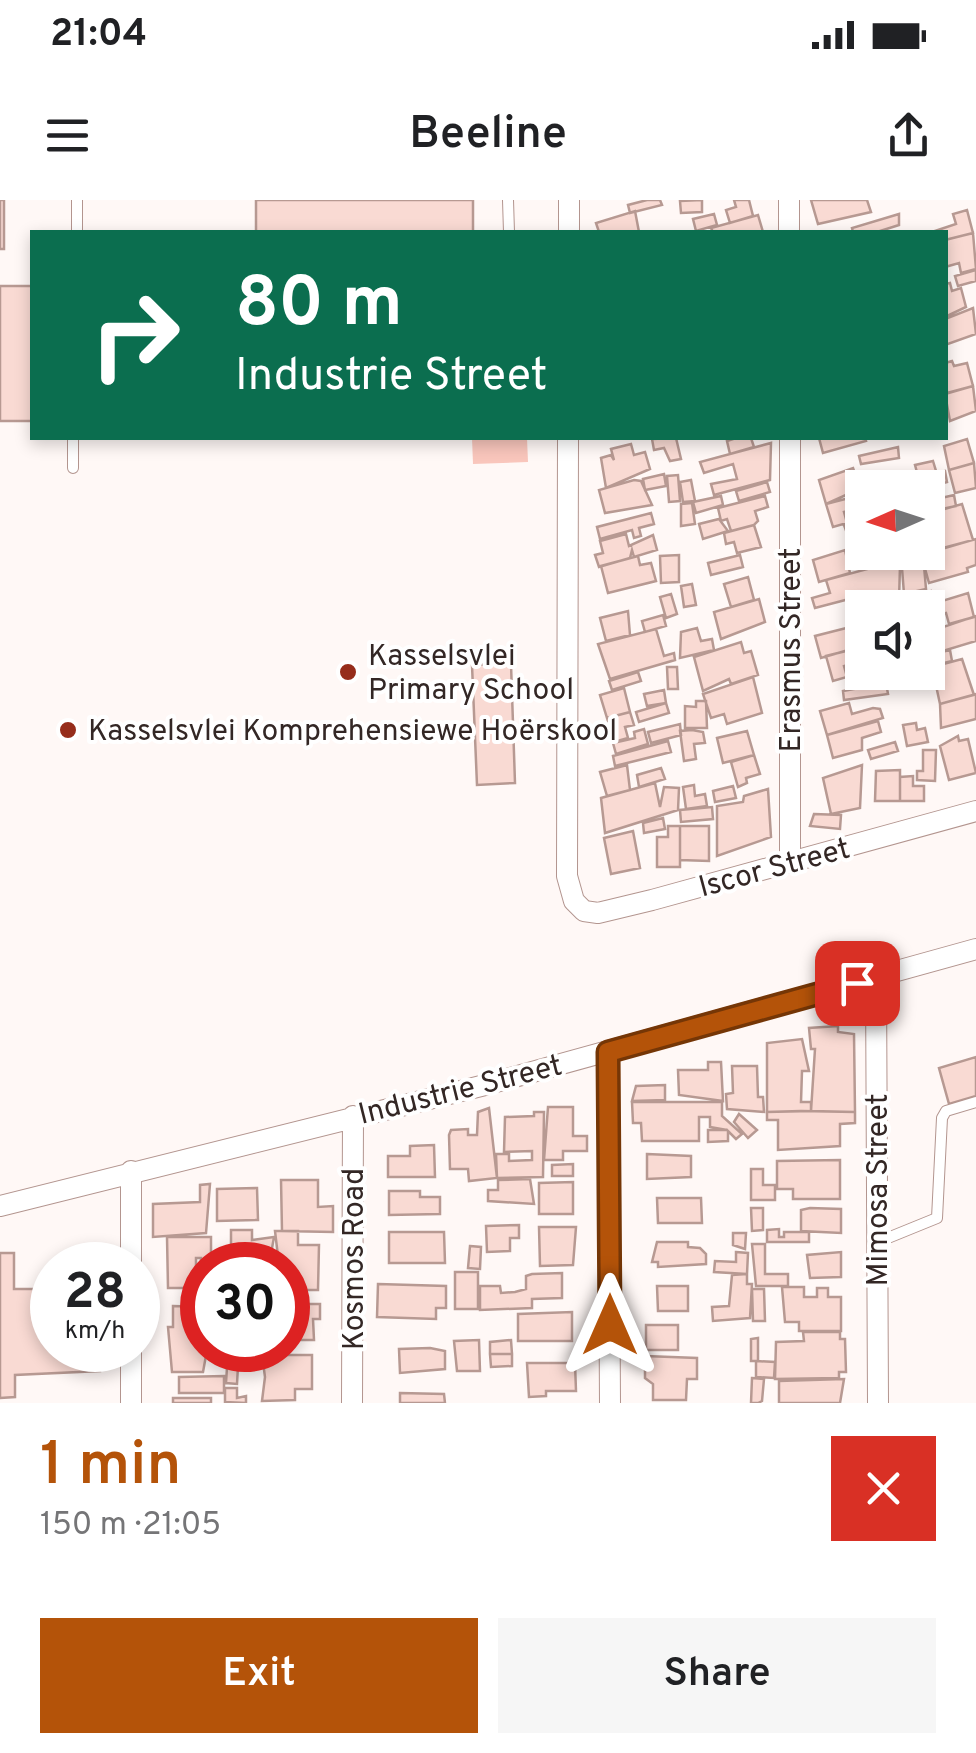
<!DOCTYPE html>
<meta charset="utf-8">
<style>
:root{--surface:#fff;--page:#f6f6f6;--text:#202124;--muted:#757577;--accent:#b45309}
body{margin:0;font-family:Overpass,sans-serif;background:var(--page);color:var(--text);height:100vh;display:flex;flex-direction:column;font-size:38px;white-space:nowrap}
*{box-sizing:border-box;margin:0}
p{font-size:32px;color:var(--muted)}
.icon{flex:none;width:55px;height:55px;fill:none;stroke:currentColor;stroke-width:2;stroke-linecap:round;stroke-linejoin:round}
.map{position:relative;height:1203px;overflow:hidden}
.drawer{display:flex;flex-direction:column;background:var(--surface);flex:1}
.drawer>*{flex:none}
.top-card{position:absolute;left:30px;top:30px;width:918px;height:210px;border-radius:0px;box-shadow:0 5px 15px #0003;background:#0b6e4f;color:#fff;overflow:hidden}
.needle{width:65px;rotate:267deg}
.tools{position:absolute;left:845px;top:270px;display:grid;gap:20px}
.tools a{display:grid;place-items:center;width:100px;height:100px;border-radius:0px;background:var(--surface);box-shadow:0 5px 15px #0003;font-size:50px}
.speed{position:absolute;left:30px;top:1042px;display:flex;gap:20px;font-size:50px;font-weight:700;text-align:center}
.speed>*{display:grid;place-content:center;width:130px;height:130px;border-radius:50%;background:var(--surface);box-shadow:0 5px 15px #0003;line-height:1}
.speed small{font-size:25px;font-weight:400}
.speed .limit{border:15px solid #d22;background:#fff;color:#111}
.pin{position:absolute;display:grid;place-items:center;width:85px;height:85px;color:#fff;margin:-42px;border-radius:20px;box-shadow:0 5px 15px #0006}
.me{position:absolute;width:110px;margin:-55px;rotate:0deg;stroke-linejoin:round;filter:drop-shadow(0 0 8px #0008)}
.turn{display:flex;align-items:center;gap:35px;height:210px;padding:0 40px;font-size:45px}
.turn .icon{width:130px;height:130px;stroke-width:2.5}
.turn b{display:block;font-size:70px;line-height:85px}
.round{display:grid;place-items:center;flex:none;width:105px;height:105px;border-radius:0px;background:var(--page)}
.headline{display:flex;align-items:center;justify-content:space-between;height:170px;padding:0 40px}
h1{font-size:60px;font-weight:600;line-height:75px;color:var(--accent)}
.primary-button{display:flex;gap:20px;margin-top:auto;padding:20px 40px}
.primary-button a{flex:1;height:115px;border-radius:0px;background:var(--accent);color:#fff;font-size:40px;font-weight:600;line-height:115px;text-align:center}
.primary-button a+a{background:var(--page);color:var(--text)}
.status{display:flex;justify-content:space-between;align-items:center;height:70px;padding:0 50px;background:var(--surface);direction:ltr}
.status svg{height:28px;fill:currentColor}
header{display:flex;justify-content:space-between;align-items:center;height:130px;padding:0 40px;background:var(--surface);font-size:45px;font-weight:600}
.map>svg:first-child{display:block}
.green{fill:#f9c6bc}
.building{fill:#f9dad3;stroke:#b79992;stroke-width:2.5}
.lines{fill:none;stroke-linecap:round;stroke-linejoin:round}
.service-casing{stroke:#b3958f;stroke-width:12}
.minor-casing{stroke:#b3958f;stroke-width:22}
.service{stroke:#fff;stroke-width:10}
.minor{stroke:#fff;stroke-width:20}
.route-casing{stroke:#753606;stroke-width:25}
.route{stroke:#b45309;stroke-width:18}
.poi-dot{fill:#962d1b;stroke:#fff;stroke-width:4}
.labels{text-anchor:middle;stroke-width:8;stroke-linejoin:round;paint-order:stroke}
.street-label{font-size:30px;fill:#332725;stroke:#fff}
.poi-label{font-size:30px;fill:#332725;stroke:#fff;text-anchor:start}
</style>
<div class="status"><b>21:04</b><svg viewBox="0 0 49 12"><path d="M0 12V9h3v3zM5 12V6h3v6zM10 12V3h3v9zM15 12V0h3v12zM26 1h20v11H26zM47 4h2v5h-2z"/></svg></div>
<header><svg class="icon" aria-label="menu" viewBox="0 0 24 24"><path d="M4 6h16M4 12h16M4 18h16"/></svg>Beeline<svg class="icon" aria-label="share" viewBox="0 0 24 24"><path d="M12 15V3M7 8l5-5 5 5M5 13v7h14v-7"/></svg></header>
<div class="map">
<svg width="976" height="1203" viewBox="0 0 976 1203">
<rect width="100%" height="100%" fill="#fff8f6"/>
<path class="green" d="M472 238H527L528 262 473 264Z"/>
<path class="building" d="M0 0H4V49H0Z
M256 0H473V32H256Z
M647 0H660L662 5 630 13 628 5Z
M702 0V12L681 13 680 1Z
M734 0H749L753 16 730 23 726 10 736 7Z
M811 0H867L871 12 818 24Z
M967 10 973 33 945 40V32H932L956 24 953 14Z
M635 11 639 32H599L596 23Z
M714 14 717 25 696 31 693 19Z
M899 14V25L877 32H853L852 28Z
M758 15 763 32H713L711 28Z
M973 33 976 69 961 73 959 63 945 67V40Z
M976 70V81L958 86 955 76Z
M950 83 952 91 961 88 966 107 945 117V84Z
M0 86H32V221H0Z
M973 108 976 134 945 145V119Z
M952 161 954 166 967 163 973 186 947 193 945 163Z
M973 186 976 211 950 221 945 194Z
M676 238 681 259 670 261 664 248 654 250 652 239Z
M736 238H751L754 247 730 254 727 241Z
M819 238H865L866 241 823 253Z
M967 239 974 263 949 270 944 246Z
M771 243 770 280 714 295 711 284 737 279 733 264 704 273 700 262Z
M631 244 634 255 645 252 650 269 606 288 601 258 611 255 614 260 611 249Z
M898 247 899 258 861 264 859 256Z
M933 261 936 271 918 276 915 265Z
M974 263 976 288 955 293 949 270Z
M853 268 856 277 863 275 866 286 826 304 819 280Z
M945 271 947 282 928 287 925 276Z
M664 274 666 286 645 290 643 279Z
M678 275 680 301 669 302 667 276Z
M634 280 641 281 652 305 605 313 599 290Z
M691 280 695 301 683 302 680 282Z
M767 282 770 292 739 301 736 291Z
M954 295 956 306 928 312V301Z
M721 296 723 305 696 313 693 302Z
M765 296 768 307 755 311 758 321 754 325 731 331 727 319 721 321 718 308Z
M849 298 853 310 844 312 847 323 833 327 826 304Z
M692 303 695 324 681 326V304Z
M962 304 973 340 943 348 934 312Z
M651 313 654 324 639 328 641 336 634 338 632 330 600 339 597 327Z
M719 319 728 331 703 339 699 324Z
M862 320V333L848 336 844 325Z
M754 325 761 347 737 353 734 342 726 344 724 333Z
M626 334 629 346 653 335 657 350 634 357 632 350 630 358 599 367 595 355 603 353 600 341Z
M976 339V365L967 368 968 372 929 383 924 365 938 362V350Z
M845 350 850 373 819 382 813 360Z
M878 353 880 364 860 369 858 358Z
M679 355V382L661 383 660 356Z
M740 355 743 367 711 375 708 363Z
M638 356 640 365 651 363 656 381 608 393 601 366Z
M897 361 891 366H900L899 400 875 406 876 392 815 408 812 398 830 393 826 380Z
M924 366 926 389 904 394 902 368Z
M748 377 754 400 731 407 724 384Z
M692 384 696 405 684 407 681 386Z
M931 391 934 401 902 408 900 400Z
M968 393 974 417 949 424 946 413 935 416 932 404Z
M671 394 677 414 666 418 660 397Z
M759 399 765 422 721 439 714 412Z
M628 411 630 435 606 441 600 418Z
M663 415 666 426 645 432 642 421Z
M976 416V441L943 451 937 429Z
M858 425 862 446 821 458 815 436Z
M697 428 701 441 712 439 714 450 680 458 681 432Z
M656 429 664 456 674 453 675 460 610 479 598 444Z
M741 442 744 453 751 451 758 475 731 484 729 479 703 491 694 457Z
M850 450 854 463 844 466 847 477 833 481 826 456Z
M950 450 952 461 928 467V455Z
M962 459 974 495 940 504 932 467Z
M511 464 515 583 477 585 472 465Z
M667 467H677L678 489H668Z
M638 472 641 481 612 490 609 481Z
M859 472H893V475L861 482Z
M753 477 762 513 727 524 724 514 711 518 703 494Z
M886 483 888 494 844 500 843 491Z
M624 488 630 512 607 518 600 495Z
M664 490 666 503 647 506 644 494Z
M976 494V519L941 528 940 504Z
M696 501H706L707 528H685V506L696 507Z
M666 503 669 513 639 522 636 512Z
M849 503 852 514 873 508 880 509 883 518 827 535 820 511Z
M630 512 634 525 625 527 628 538 614 542 607 518Z
M878 521 881 532 862 538V550L833 558 827 535Z
M916 523 917 530 925 528 928 542 907 546 903 525Z
M680 524 681 535 651 543 648 532Z
M644 529 648 544 616 554 613 543 635 538 634 532Z
M692 530 703 532 705 543 694 544 696 559 684 561 680 531Z
M747 531 754 555 723 563 717 538Z
M958 536 959 541 968 539 976 573 949 580 940 546Z
M668 541 671 552 615 566 613 556Z
M895 542 898 551 871 559 868 550Z
M923 550H936L935 581 917 580V571H923Z
M754 555 760 574 746 578 747 583 738 587 731 562Z
M627 565 630 590 607 596 600 572Z
M862 565 860 608 831 614 823 578Z
M661 568 665 579 639 587 637 575Z
M900 570V601H875L876 571Z
M913 576V586H924V601H900V577Z
M655 583 660 607 664 587 679 588 678 610 605 633 601 598Z
M694 585 695 596 705 594 707 606 686 609 683 587Z
M733 586 736 598 715 602 713 591Z
M768 589 771 637 717 656V606L743 602 744 596Z
M712 607 713 619 681 622 680 610Z
M814 614 841 615 840 629 810 626Z
M663 618 665 629 644 633 643 623Z
M668 626H680V667H657V637H668Z
M680 626H709V661L680 660Z
M633 631 640 668 611 674 604 638Z
M838 826V832L854 834 855 912 811 911 815 849H811L809 828Z
M802 839 809 871H802L801 902H811V911L767 912V843Z
M976 857V896L949 904 939 868Z
M708 862H721L723 901 679 895 678 870H708Z
M732 866H757L758 897H763L764 912 727 909 726 894 733 893Z
M665 885V900L632 901 636 886Z
M632 902H722V916L742 934 736 939 728 931V941L708 942V930H727L710 927V917H699V941H642L641 923H633Z
M548 907H573V936H587V951H563V960H544Z
M489 908 497 978 469 981 468 969H450L449 935 451 930 468 929V935H477L478 912Z
M801 911 855 912V923L840 924V946L778 950V920H767V912Z
M534 912H544L543 977 497 978 496 954H509V961L532 960V951L504 952 505 917 534 916Z
M739 914 757 930 748 938 734 922Z
M434 945 435 977H388V956H410V946Z
M647 954 691 956V977L647 979Z
M840 960V999H793V989H777V961Z
M573 964V976H552V965Z
M751 969H763V985H775V1000H751Z
M530 979 534 1004 488 1001V990H498V980Z
M281 980H318V1007L333 1006V1032L282 1031Z
M573 982V1014H539V983Z
M210 984 206 1033 153 1037V1004L200 1002V985Z
M257 988 258 1020 217 1021V989Z
M389 991H420V997H440V1014L389 1015Z
M657 998H701L702 1023H658Z
M751 1008H763V1030L752 1031Z
M810 1008 841 1009V1033L801 1031V1010Z
M519 1025V1038H510V1051L487 1052 486 1026Z
M539 1027H576L573 1065 540 1066Z
M779 1029V1037H784V1032H809V1042H767V1030Z
M231 1030H252V1040L274 1037 269 1065H236V1058H231Z
M275 1031H298V1045H319L318 1090H288V1065H279Z
M389 1032H444L445 1063H389Z
M733 1033H746L745 1049 733 1045Z
M167 1037H211V1065H202L201 1071V1058H196V1088H168Z
M657 1042H688V1047L700 1048 706 1054V1064L658 1067V1062H652Z
M752 1044H765V1074H788V1086H756Z
M470 1046 481 1047 480 1069 468 1068Z
M736 1052 748 1053 747 1074 714 1072 715 1061 736 1062Z
M841 1052V1077L810 1078 807 1055Z
M0 1053H14V1089H43V1140H52V1150H100V1171L15 1175V1197L0 1198Z
M455 1072H478V1109H455Z
M562 1073V1098L532 1099V1108L480 1110V1086H500L501 1093 515 1092 526 1089V1076L532 1074Z
M747 1074V1084H752L750 1118 713 1121 712 1107 729 1106 732 1075Z
M378 1084 446 1086V1108H436V1119L377 1117Z
M657 1086H688V1111H658Z
M782 1087H804V1097H817V1088H828V1097H841V1131H799V1122H785Z
M752 1089H764L765 1121H753Z
M288 1104H320V1119H313L314 1140H288Z
M173 1106 202 1107V1150H207L203 1172H172L168 1127H173Z
M572 1112V1141H518V1114Z
M646 1125H678V1150H646Z
M803 1132H840V1139H845L846 1172H839V1178L775 1179 776 1142 804 1141Z
M758 1138V1161H751V1139Z
M479 1140 480 1171H457L454 1141Z
M511 1140 512 1154H490V1142Z
M430 1148 445 1151V1169L400 1173 399 1149Z
M228 1152 250 1153 249 1164 238 1166 237 1184 226 1183Z
M490 1154H512V1166L491 1167Z
M262 1155H312V1189H295V1200L262 1201 265 1177Z
M645 1156 697 1158V1179H687L686 1200H653V1184L645 1178Z
M756 1161 775 1162 774 1178 756 1177Z
M527 1163H575L576 1191H546V1196L529 1197Z
M224 1176V1193H179V1177Z
M752 1178 764 1179 762 1201 758 1203H751Z
M844 1179 840 1203H779V1181Z
M225 1188H237V1198L246 1196V1203L225 1202Z
M400 1193 444 1194 445 1203H400Z
M173 1198H211V1203H173Z"/>
<g class="lines">
<g class="service-casing">
<path id="service" d="M508 0 509 32
M77 32V0
M73 268V238
M878 1042 937 1018 942 918 946 911 976 902"/>
</g>
<g class="minor-casing">
<path id="minor" d="M789 0V32
M569 32V0
M568 238 567 676 574 701 584 711 598 713 652 700 976 611
M790 238V663
M876 778 878 1203
M608 852 610 1203
M0 1006 489 884 976 749
M131 1065V971
M131 1203V1150
M352 1203 353 916"/>
</g>
<use href="#service" class="service"/>
<use href="#minor" class="minor"/>
</g>
<g class="lines">
<g class="route-casing">
<path id="route" d="M610 1125 608 852 857 783"/>
</g>
<use href="#route" class="route"/>
</g>
<g class="poi-dot">
<circle cx="348" cy="472" r="10"/>
<circle cx="68" cy="530" r="10"/>
</g>
<g class="labels">
<g class="street-label">
<text transform="translate(790 450) rotate(-90)" y="10">Erasmus Street</text>
<text transform="translate(774 667) rotate(-15)" y="10">Iscor Street</text>
<text transform="translate(460 889) rotate(-14)" y="10">Industrie Street</text>
<text transform="translate(877 990) rotate(-90)" y="10">Mimosa Street</text>
<text transform="translate(353 1059) rotate(-90)" y="10">Kosmos Road</text>
</g>
<g class="poi-label">
<text x="368" y="465">Kasselsvlei<tspan x="368" dy="34">Primary School</tspan></text>
<text x="88" y="540">Kasselsvlei Komprehensiewe Hoërskool</text>
</g>
</g>
</svg>
<div class="tools">
<a><svg class="needle" viewBox="-14 -14 28 28"><path d="M0-13l5 13h-10z" fill="#e53935"/><path d="M0 13l5-13h-10z" fill="#757577"/></svg></a>
<a><svg class="icon" aria-label="sound" viewBox="0 0 24 24"><path d="M4 9h4l5-4v14l-5-4H4zM17 9q2 3 0 6"/></svg></a>
</div>
<div class="speed"><div>28<small>km/h</small></div><div class="limit">30</div></div>
<div class="pin" style="left:857px;top:783px;background:#d93025"><svg class="icon" aria-label="arrive" viewBox="0 0 24 24"><path d="M6 21V4h12l-3 4 3 4H6"/></svg></div>
<svg class="me" style="left:610px;top:1125px" viewBox="-20 -20 40 40"><path d="M0-17L14 15 0 8-14 15z" fill="#b45309" stroke="#fff" stroke-width="4"/></svg>
<div class="top-card">
<div class="turn"><svg class="icon" aria-label="right" viewBox="0 0 24 24"><path d="M7 20v-9h11M14 6l5 5-5 5"/></svg><div><b>80 m</b>Industrie Street</div></div>
</div>
</div>
<section class="drawer">
<div class="headline"><div><h1>1 min</h1><p>150 m · 21:05</p></div><a class="round" style="background:#d93025;color:#fff"><svg class="icon" aria-label="close" viewBox="0 0 24 24"><path d="M6 6l12 12M18 6L6 18"/></svg></a></div>
<div class="primary-button"><a>Exit</a><a>Share</a></div>
</section>
